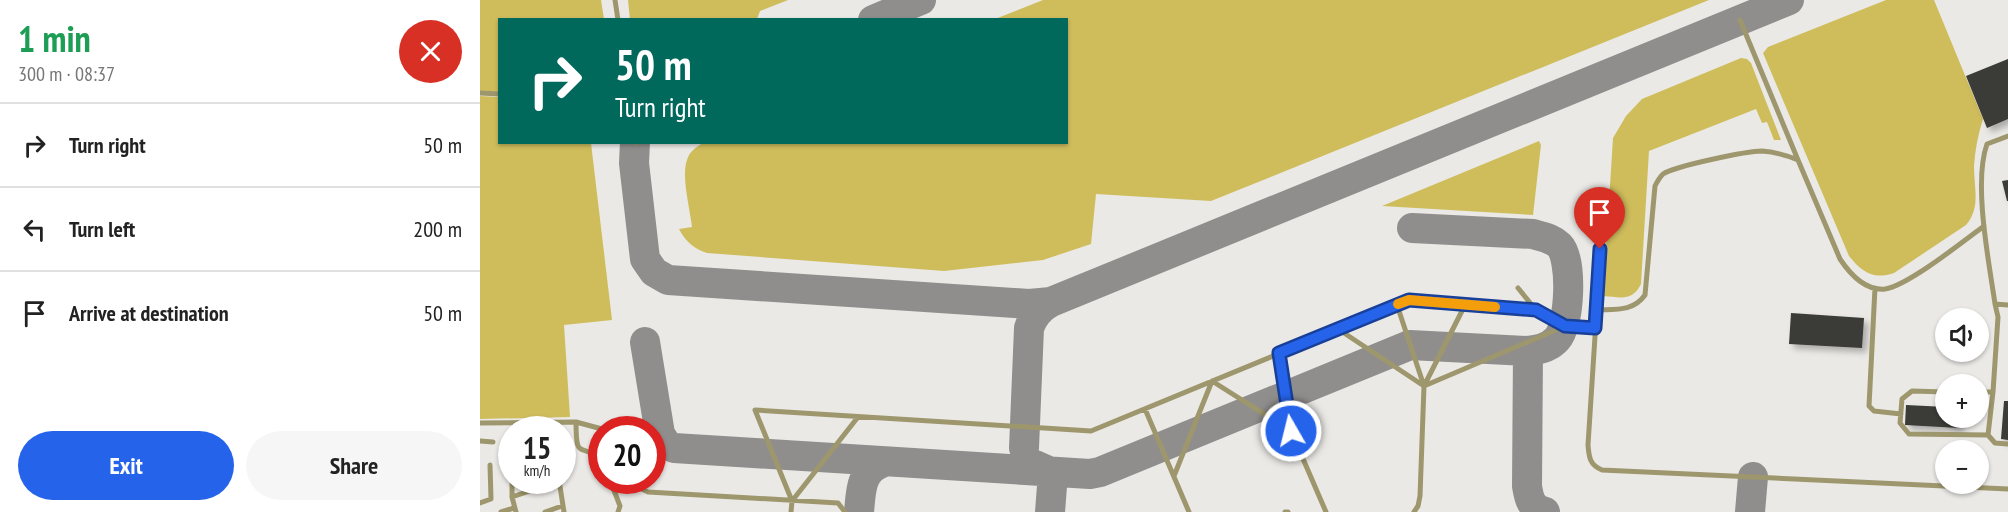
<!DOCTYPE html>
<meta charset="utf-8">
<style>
:root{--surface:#fff;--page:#f6f6f6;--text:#222;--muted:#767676;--line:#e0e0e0;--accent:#2563eb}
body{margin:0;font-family:"PT Sans Narrow",sans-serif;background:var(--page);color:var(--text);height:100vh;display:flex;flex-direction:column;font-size:22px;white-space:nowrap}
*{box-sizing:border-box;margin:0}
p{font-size:20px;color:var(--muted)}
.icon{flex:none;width:33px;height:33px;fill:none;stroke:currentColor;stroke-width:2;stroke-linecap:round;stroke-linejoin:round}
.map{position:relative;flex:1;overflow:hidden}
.side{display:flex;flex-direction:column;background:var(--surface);width:480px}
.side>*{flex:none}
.hud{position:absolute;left:18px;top:18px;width:570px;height:126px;border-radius:0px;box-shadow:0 2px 4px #0004;background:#00695c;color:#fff;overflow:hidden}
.tools{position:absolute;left:1455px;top:308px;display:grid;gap:12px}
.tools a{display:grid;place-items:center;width:54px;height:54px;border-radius:50%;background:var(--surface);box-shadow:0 2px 4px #0004;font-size:30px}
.speed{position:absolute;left:18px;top:416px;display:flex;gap:12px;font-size:30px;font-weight:700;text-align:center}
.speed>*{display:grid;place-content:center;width:78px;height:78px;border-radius:50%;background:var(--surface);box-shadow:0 2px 4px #0004;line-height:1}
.speed small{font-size:15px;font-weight:400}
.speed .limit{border:9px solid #d22;background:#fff;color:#111}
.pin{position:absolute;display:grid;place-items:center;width:51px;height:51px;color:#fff;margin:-62px -26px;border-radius:50% 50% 50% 0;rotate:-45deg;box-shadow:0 0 6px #0007}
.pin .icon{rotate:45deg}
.me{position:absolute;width:66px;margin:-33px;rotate:352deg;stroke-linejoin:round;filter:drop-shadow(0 0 4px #0008)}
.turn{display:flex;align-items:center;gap:21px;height:126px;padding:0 18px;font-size:27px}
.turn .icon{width:78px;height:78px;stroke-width:2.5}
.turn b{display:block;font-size:42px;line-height:51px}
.round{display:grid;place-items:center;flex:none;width:63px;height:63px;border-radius:32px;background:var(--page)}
.head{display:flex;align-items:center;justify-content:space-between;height:102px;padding:0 18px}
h1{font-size:36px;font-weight:700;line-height:45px;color:#1e9e55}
.primary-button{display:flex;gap:12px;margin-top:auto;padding:12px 18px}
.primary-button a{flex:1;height:69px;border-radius:36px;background:var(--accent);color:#fff;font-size:24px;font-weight:700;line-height:69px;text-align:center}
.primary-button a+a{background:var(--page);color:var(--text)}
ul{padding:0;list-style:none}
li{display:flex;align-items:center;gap:18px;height:84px;padding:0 18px;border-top:2px solid var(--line)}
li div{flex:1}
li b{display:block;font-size:22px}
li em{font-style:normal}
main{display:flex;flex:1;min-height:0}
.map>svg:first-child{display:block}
.green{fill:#cfbd5c}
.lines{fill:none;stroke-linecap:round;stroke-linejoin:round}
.taxiway{stroke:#8f8e8c;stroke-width:30}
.building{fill:#3a3a37;filter:url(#shadow)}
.lane{stroke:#9e976d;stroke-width:5}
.route-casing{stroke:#184099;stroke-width:15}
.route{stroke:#2563eb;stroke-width:10}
.slow{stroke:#f59e0b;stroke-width:10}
</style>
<main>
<section class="side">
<div class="head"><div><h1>1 min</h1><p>300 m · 08:37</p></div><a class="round" style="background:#d93025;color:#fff"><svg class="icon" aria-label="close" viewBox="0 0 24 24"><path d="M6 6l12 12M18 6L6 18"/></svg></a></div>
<ul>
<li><svg class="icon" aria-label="right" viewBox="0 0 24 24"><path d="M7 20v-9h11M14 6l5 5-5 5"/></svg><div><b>Turn right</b></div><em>50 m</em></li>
<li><svg class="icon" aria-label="left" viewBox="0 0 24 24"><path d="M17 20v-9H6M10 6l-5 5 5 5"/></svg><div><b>Turn left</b></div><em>200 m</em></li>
<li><svg class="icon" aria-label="arrive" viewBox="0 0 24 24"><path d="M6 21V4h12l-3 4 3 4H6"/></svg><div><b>Arrive at destination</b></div><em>50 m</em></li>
</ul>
<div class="primary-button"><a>Exit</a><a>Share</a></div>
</section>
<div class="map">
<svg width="1528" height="512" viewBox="0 0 1528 512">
<defs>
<filter id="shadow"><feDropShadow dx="4.5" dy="4.5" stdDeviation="3" flood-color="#0004"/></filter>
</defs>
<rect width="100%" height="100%" fill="#eae9e6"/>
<path class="green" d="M0 0H121L124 19 20 20 19 92 0 91Z
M148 0H308L280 11 277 19 150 20Z
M563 0H1229L731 201 616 194 611 244 563 260 464 271 227 253C214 249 205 241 199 229L212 227C210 209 201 176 207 160 209 152 216 147 223 143L586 142V20L515 19Z
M1406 0H1454L1503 119C1498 135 1495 150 1494 166 1494 189 1501 207 1486 225L1414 273C1393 280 1382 272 1369 256L1283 53 1288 47Z
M1261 58 1267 59 1271 63 1301 140H1294L1287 122 1282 123 1276 109 1169 151 1161 284C1152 302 1141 297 1123 296L1133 138 1146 116 1162 99Z
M0 96 19 97 20 142 111 143 132 320 84 325 90 417 0 419Z
M1059 141 1061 145 1053 215 902 206Z"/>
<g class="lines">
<path class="taxiway" d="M393 20 441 0
M155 142 154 163 165 259 174 272 188 280 549 304 571 302 1309 0
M165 342 180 434 187 445 194 448 610 474 620 472 930 345 1048 351C1059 350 1070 347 1077 339 1090 325 1093 259 1079 245 1072 238 1062 237 1053 234L932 228
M1048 351 1047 486C1049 499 1051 508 1065 512
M544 448 549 328C553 316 560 308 571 302
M555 465 573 473 570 512
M379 512C381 492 380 471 402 463
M1270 512 1273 477"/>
</g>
<path class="building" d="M1528 59V119L1507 128 1486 76Z
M1528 180V201H1527L1522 181Z
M1311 313 1384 318 1382 348 1309 344Z
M1524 401H1528V440L1521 439Z
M1426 405 1466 407V417H1480L1479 428 1425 425Z"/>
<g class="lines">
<path class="lane" d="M135 0 138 20
M1260 20 1318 160
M0 93 20 94
M1528 136 1507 144C1493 183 1509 262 1515 304L1528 305
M155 142V143
M1122 228 1108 445C1109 458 1110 465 1122 470L1528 489
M1038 288 1056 310
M1395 288 1389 406 1394 411 1421 414
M1515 304 1518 317 1513 392 1508 435 1515 443 1528 444
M917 305 944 386
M1116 310C1135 309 1153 312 1165 295L1175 186C1177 182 1180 177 1183 174 1195 166 1267 151 1282 151 1295 152 1306 155 1318 160L1360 259C1370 274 1385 291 1405 289 1427 286 1484 241 1504 226
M858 329 944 386
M799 353 811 431 846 512
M944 386 985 305
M1466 392 1432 391 1422 399 1420 423 1429 434 1508 435
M1498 392H1513
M665 409 709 512
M0 423 96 422
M0 441 13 442
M32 443V468
M122 460C101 441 96 463 96 422L122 429
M694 476 732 381 811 431
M32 480V497L36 512
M79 480 84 512
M130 480 140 506 138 512
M155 480 162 489 168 492 358 503 365 512
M32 497 79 481
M312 501 378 417
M0 503 11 499 10 465
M21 512 34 508
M65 512 82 506
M311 512 312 501 275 410 611 431 929 300 1056 310 1085 326
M805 512H808
M934 512 938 506 940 496 944 386 1085 326 1115 328"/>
</g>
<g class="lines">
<g class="route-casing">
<path id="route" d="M811 431 799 353 929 300 1056 310 1085 326 1115 328 1120 249"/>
</g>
<use href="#route" class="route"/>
<path class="slow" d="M918 304 929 300 1015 307"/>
</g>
</svg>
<div class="tools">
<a><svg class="icon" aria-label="sound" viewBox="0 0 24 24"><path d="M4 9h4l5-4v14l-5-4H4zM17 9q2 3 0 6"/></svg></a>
<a>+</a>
<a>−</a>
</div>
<div class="speed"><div>15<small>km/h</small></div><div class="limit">20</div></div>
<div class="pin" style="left:1120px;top:249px;background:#d93025"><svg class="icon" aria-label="arrive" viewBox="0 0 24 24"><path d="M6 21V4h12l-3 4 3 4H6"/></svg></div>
<svg class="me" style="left:811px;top:431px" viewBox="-20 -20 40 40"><circle r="17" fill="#2563eb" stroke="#fff" stroke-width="3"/><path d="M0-11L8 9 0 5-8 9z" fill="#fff"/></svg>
<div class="hud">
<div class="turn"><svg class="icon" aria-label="right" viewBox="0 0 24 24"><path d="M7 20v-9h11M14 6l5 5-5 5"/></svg><div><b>50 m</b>Turn right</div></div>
</div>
</div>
</main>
